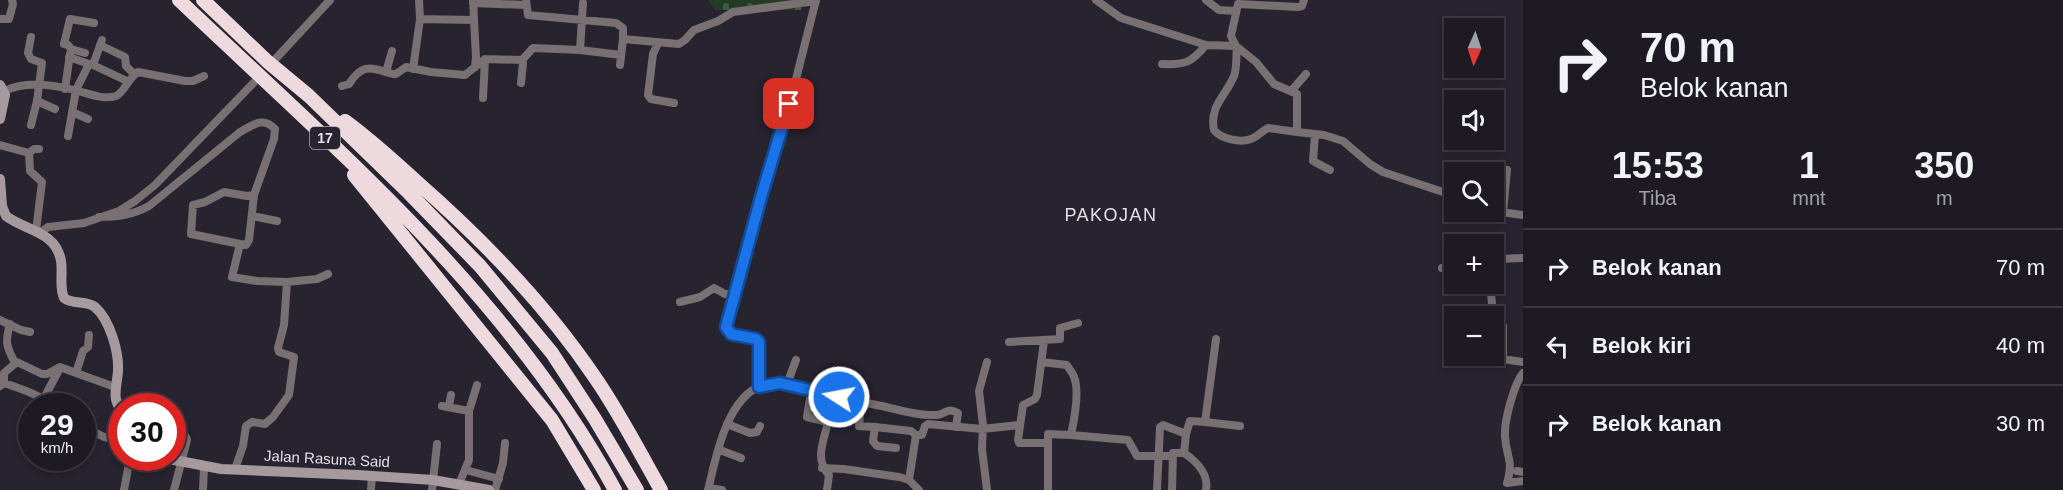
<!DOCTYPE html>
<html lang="id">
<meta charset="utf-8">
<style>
:root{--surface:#1d1a23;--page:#2a2730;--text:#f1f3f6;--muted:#a0a1a6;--line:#3b3841}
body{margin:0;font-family:Arial,sans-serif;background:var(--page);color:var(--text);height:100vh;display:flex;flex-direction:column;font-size:22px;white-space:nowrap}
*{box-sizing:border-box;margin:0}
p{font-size:20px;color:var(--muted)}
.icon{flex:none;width:33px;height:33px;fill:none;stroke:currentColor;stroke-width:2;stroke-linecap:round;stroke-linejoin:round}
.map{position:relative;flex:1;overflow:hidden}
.details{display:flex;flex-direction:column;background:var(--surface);width:540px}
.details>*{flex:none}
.top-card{background:#1d1a23;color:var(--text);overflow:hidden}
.needle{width:39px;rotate:183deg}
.controls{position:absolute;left:1444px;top:18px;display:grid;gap:12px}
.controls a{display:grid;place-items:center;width:60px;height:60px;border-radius:0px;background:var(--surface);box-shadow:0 3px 9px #0003,0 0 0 2px var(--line);font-size:30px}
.speed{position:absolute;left:18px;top:393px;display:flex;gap:12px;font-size:30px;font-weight:700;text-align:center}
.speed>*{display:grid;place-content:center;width:78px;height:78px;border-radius:50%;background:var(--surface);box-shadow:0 3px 9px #0003,0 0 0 2px var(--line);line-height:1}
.speed small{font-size:15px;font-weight:400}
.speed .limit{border:9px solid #d22;background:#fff;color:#111}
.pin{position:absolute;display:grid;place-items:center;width:51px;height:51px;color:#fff;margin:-26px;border-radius:12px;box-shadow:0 3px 9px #0006}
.me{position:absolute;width:66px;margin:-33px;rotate:281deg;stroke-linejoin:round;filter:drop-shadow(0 0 4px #0008)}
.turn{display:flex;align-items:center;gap:21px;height:126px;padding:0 18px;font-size:27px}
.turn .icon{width:78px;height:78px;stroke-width:2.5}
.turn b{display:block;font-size:42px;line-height:51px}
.eta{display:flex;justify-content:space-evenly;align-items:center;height:102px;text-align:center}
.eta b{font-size:36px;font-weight:600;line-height:42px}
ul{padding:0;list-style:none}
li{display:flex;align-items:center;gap:18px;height:78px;padding:0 18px;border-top:2px solid var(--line)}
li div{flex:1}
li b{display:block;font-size:22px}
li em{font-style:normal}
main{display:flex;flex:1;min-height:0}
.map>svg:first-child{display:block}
.cemetery{fill:url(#cemetery-stones)}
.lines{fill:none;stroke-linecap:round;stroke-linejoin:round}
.street{stroke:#787072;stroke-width:8}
.secondary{stroke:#a79a9e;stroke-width:10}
.highway{stroke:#edd9de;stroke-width:14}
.route-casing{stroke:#114b97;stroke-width:15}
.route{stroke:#1a73e8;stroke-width:10}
.labels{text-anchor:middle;stroke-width:4.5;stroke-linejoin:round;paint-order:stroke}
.shield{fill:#27232f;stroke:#aaa7b0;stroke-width:1.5}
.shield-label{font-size:14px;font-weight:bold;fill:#e2dfe7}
.street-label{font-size:15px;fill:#e2dfe7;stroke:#27232f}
.quarter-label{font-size:18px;letter-spacing:1.5px;fill:#e2dfe7;stroke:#27232f}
</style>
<main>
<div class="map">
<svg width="1523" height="490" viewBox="0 0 1523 490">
<defs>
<pattern id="cemetery-stones" width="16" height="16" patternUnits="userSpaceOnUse" patternTransform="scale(1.5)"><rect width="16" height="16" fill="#213c22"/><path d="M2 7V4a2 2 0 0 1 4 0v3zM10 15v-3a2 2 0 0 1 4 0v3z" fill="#415842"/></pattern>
</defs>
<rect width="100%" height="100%" fill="#27232f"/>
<path class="cemetery" d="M708 0H804L801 10H715Z"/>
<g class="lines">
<path class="street" d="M473 0 476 57 475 67
M526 0 528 15 616 23 623 28V39L679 44 685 40 694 30 718 21 733 12 816 1
M1096 0 1121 18 1206 45 1236 46 1256 62 1274 84 1297 94V132L1324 135 1343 141 1370 164 1383 172 1455 196
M1206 0 1219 10 1236 11
M473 3 526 5
M0 19H9L13 4 12 0
M420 19 474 20
M31 37 28 53 31 59 42 63 37 101 31 125
M102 40 93 65 127 81
M658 43 653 54 648 95 651 99 674 103
M100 45 125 57 126 66 134 74
M1236 46 1231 36 1238 4 1298 7 1302 6 1304 0
M1237 47C1236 56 1237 68 1234 76 1226 96 1209 106 1214 130 1221 139 1240 143 1251 139 1257 137 1262 131 1268 128L1297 132
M580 50 621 55
M85 53 71 49 68 45 64 44 70 19 94 23
M1162 64C1185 65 1191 63 1206 45
M620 65 623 39
M269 66 330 0
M413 69 420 19 419 0
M386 72 392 51
M521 83 523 63 522 60 533 48 580 50 583 3
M342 86 349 84C363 62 371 68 393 74H396L406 67 431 72 465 75 485 59 522 60
M65 89 70 54
M1292 90 1306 74
M4 91C27 80 55 85 78 91 90 94 104 100 116 96 124 93 128 78 138 72L185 81H193L204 76
M483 98 485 59
M37 101 55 109
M72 112 88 119
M1315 135 1313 161 1330 170
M68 136 76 90 89 64 69 57
M0 145 29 153 34 149H39
M29 153 30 171 42 182 36 231
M1494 207 1501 212 1523 215
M1503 213 1507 170
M252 216 277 221
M1457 216 1459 212
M99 217C119 217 132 215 149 206L240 132C253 125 263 116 275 129L274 139 254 195 249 240 246 245 240 244 232 277 257 281 287 282 284 325 278 348 279 352 294 357 289 395 273 417 265 424 252 422 246 426 243 446 235 469
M40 233 48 227 84 223 119 211 135 201 155 185 261 75
M240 244 191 234 193 205 205 202 224 192 247 196 254 195
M1497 259 1523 258
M1442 268 1455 269
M287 282 317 279 328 274
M1490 284 1493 313 1503 326V358
M680 302 700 297 714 288 725 294 736 295
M0 320 21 330 30 332
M10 324C5 342 6 346 15 363
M1044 341 1037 395 1035 399 1023 405 1018 440 1019 443H1048
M1009 342 1060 339V328L1078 323
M1464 359 1496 358 1523 362
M987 362 979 391 983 425 982 449 987 490
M1041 362 1067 365C1069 369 1073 373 1074 377 1080 391 1074 421 1071 435L1128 440 1137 456H1173
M76 373 115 387
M1523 373C1514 384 1504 421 1505 436 1506 458 1514 459 1507 483L1523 481
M4 383C22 389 39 395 55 406
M787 384 796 360
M0 386 4 383V373L17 362 42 374H47L60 367 76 373 83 351 88 347 89 335
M759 387V342C750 335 735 339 727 330L726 324 795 83 816 0
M811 392 807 417 828 422C824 441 814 459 829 475L827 490
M44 398 60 368
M861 402 859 426 875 427 873 441 877 446 896 448
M442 406 469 411
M449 406 451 395
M1205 422 1240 426
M727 424 750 433 757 432 760 426
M82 426 104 437 122 442
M875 427 911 431 916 435H922L925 426 928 424 982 429 1019 425
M172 431 186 437 187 440 174 490
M720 450 741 458
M1184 453C1196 461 1209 474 1206 490
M822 468 844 469 899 477 909 480 919 490
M466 470 499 479
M1517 471 1523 472
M909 480 916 435
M459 484 469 460V411L477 385
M709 488 722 490
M124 490 130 458
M203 490 204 466
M371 490 372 476
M432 490 437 444
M495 490 503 463 505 443
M708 490C717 454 729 381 778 383 789 384 799 389 810 391 833 398 858 401 882 406 899 410 919 416 937 415 947 414 946 407 958 413L956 427
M1048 490V434L1071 435
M1157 490 1160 427 1163 425 1186 434 1190 421 1205 422 1216 339
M1172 490 1173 453H1184L1186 434"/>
<path class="secondary" d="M0 85 5 95 0 119
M0 179 2 206 6 216C26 231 56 231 61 261 63 274 59 287 64 298 73 305 86 300 95 307 110 320 119 352 118 371 117 387 111 398 122 411
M164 458 221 469 358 475 433 480 489 490"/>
<path class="highway" d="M179 0C337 150 509 295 615 490
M203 0 268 62 309 96 409 193 480 266 552 353 595 419 637 490
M345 121C371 140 394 161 418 183 484 241 547 306 596 379 620 414 640 453 661 490
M354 175 552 420 594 490"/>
</g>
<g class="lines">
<g class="route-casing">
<path id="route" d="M789 104 761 197 726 327 731 334 756 339 759 342V387L780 383 839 397"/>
</g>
<use href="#route" class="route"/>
</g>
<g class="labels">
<rect class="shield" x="310" y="127" width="30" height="22" rx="4.5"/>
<g class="shield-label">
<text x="325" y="143">17</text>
</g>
<g class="street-label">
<text transform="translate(327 459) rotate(3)" y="5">Jalan Rasuna Said</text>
</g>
<g class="quarter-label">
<text x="1111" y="221">PAKOJAN</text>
</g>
</g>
</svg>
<div class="controls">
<a><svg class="needle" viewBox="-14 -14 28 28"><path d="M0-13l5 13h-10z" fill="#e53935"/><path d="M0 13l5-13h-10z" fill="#a0a1a6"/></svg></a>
<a><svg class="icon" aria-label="sound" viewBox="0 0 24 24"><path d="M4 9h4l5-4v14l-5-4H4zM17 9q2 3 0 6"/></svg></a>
<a><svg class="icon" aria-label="search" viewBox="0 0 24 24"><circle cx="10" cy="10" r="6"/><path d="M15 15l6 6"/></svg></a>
<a>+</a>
<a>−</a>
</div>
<div class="speed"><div>29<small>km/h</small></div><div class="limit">30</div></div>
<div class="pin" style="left:789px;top:104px;background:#d93025"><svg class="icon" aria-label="arrive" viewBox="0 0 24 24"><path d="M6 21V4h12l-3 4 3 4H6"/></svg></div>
<svg class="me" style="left:839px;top:397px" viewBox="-20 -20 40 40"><circle r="17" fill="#1a73e8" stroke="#fff" stroke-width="3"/><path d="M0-11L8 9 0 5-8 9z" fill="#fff"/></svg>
</div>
<section class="details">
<div class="top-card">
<div class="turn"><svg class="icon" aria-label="right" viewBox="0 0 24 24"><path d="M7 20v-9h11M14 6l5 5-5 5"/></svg><div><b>70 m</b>Belok kanan</div></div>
</div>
<div class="eta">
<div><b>15:53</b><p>Tiba</p></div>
<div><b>1</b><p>mnt</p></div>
<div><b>350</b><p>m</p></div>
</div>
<ul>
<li><svg class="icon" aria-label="right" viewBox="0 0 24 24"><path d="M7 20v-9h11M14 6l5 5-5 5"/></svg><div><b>Belok kanan</b></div><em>70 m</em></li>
<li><svg class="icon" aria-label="left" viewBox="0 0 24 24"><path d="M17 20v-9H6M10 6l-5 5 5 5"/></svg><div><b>Belok kiri</b></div><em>40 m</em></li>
<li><svg class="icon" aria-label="right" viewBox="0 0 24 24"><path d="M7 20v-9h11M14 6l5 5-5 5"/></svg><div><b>Belok kanan</b></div><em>30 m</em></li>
</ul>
</section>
</main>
